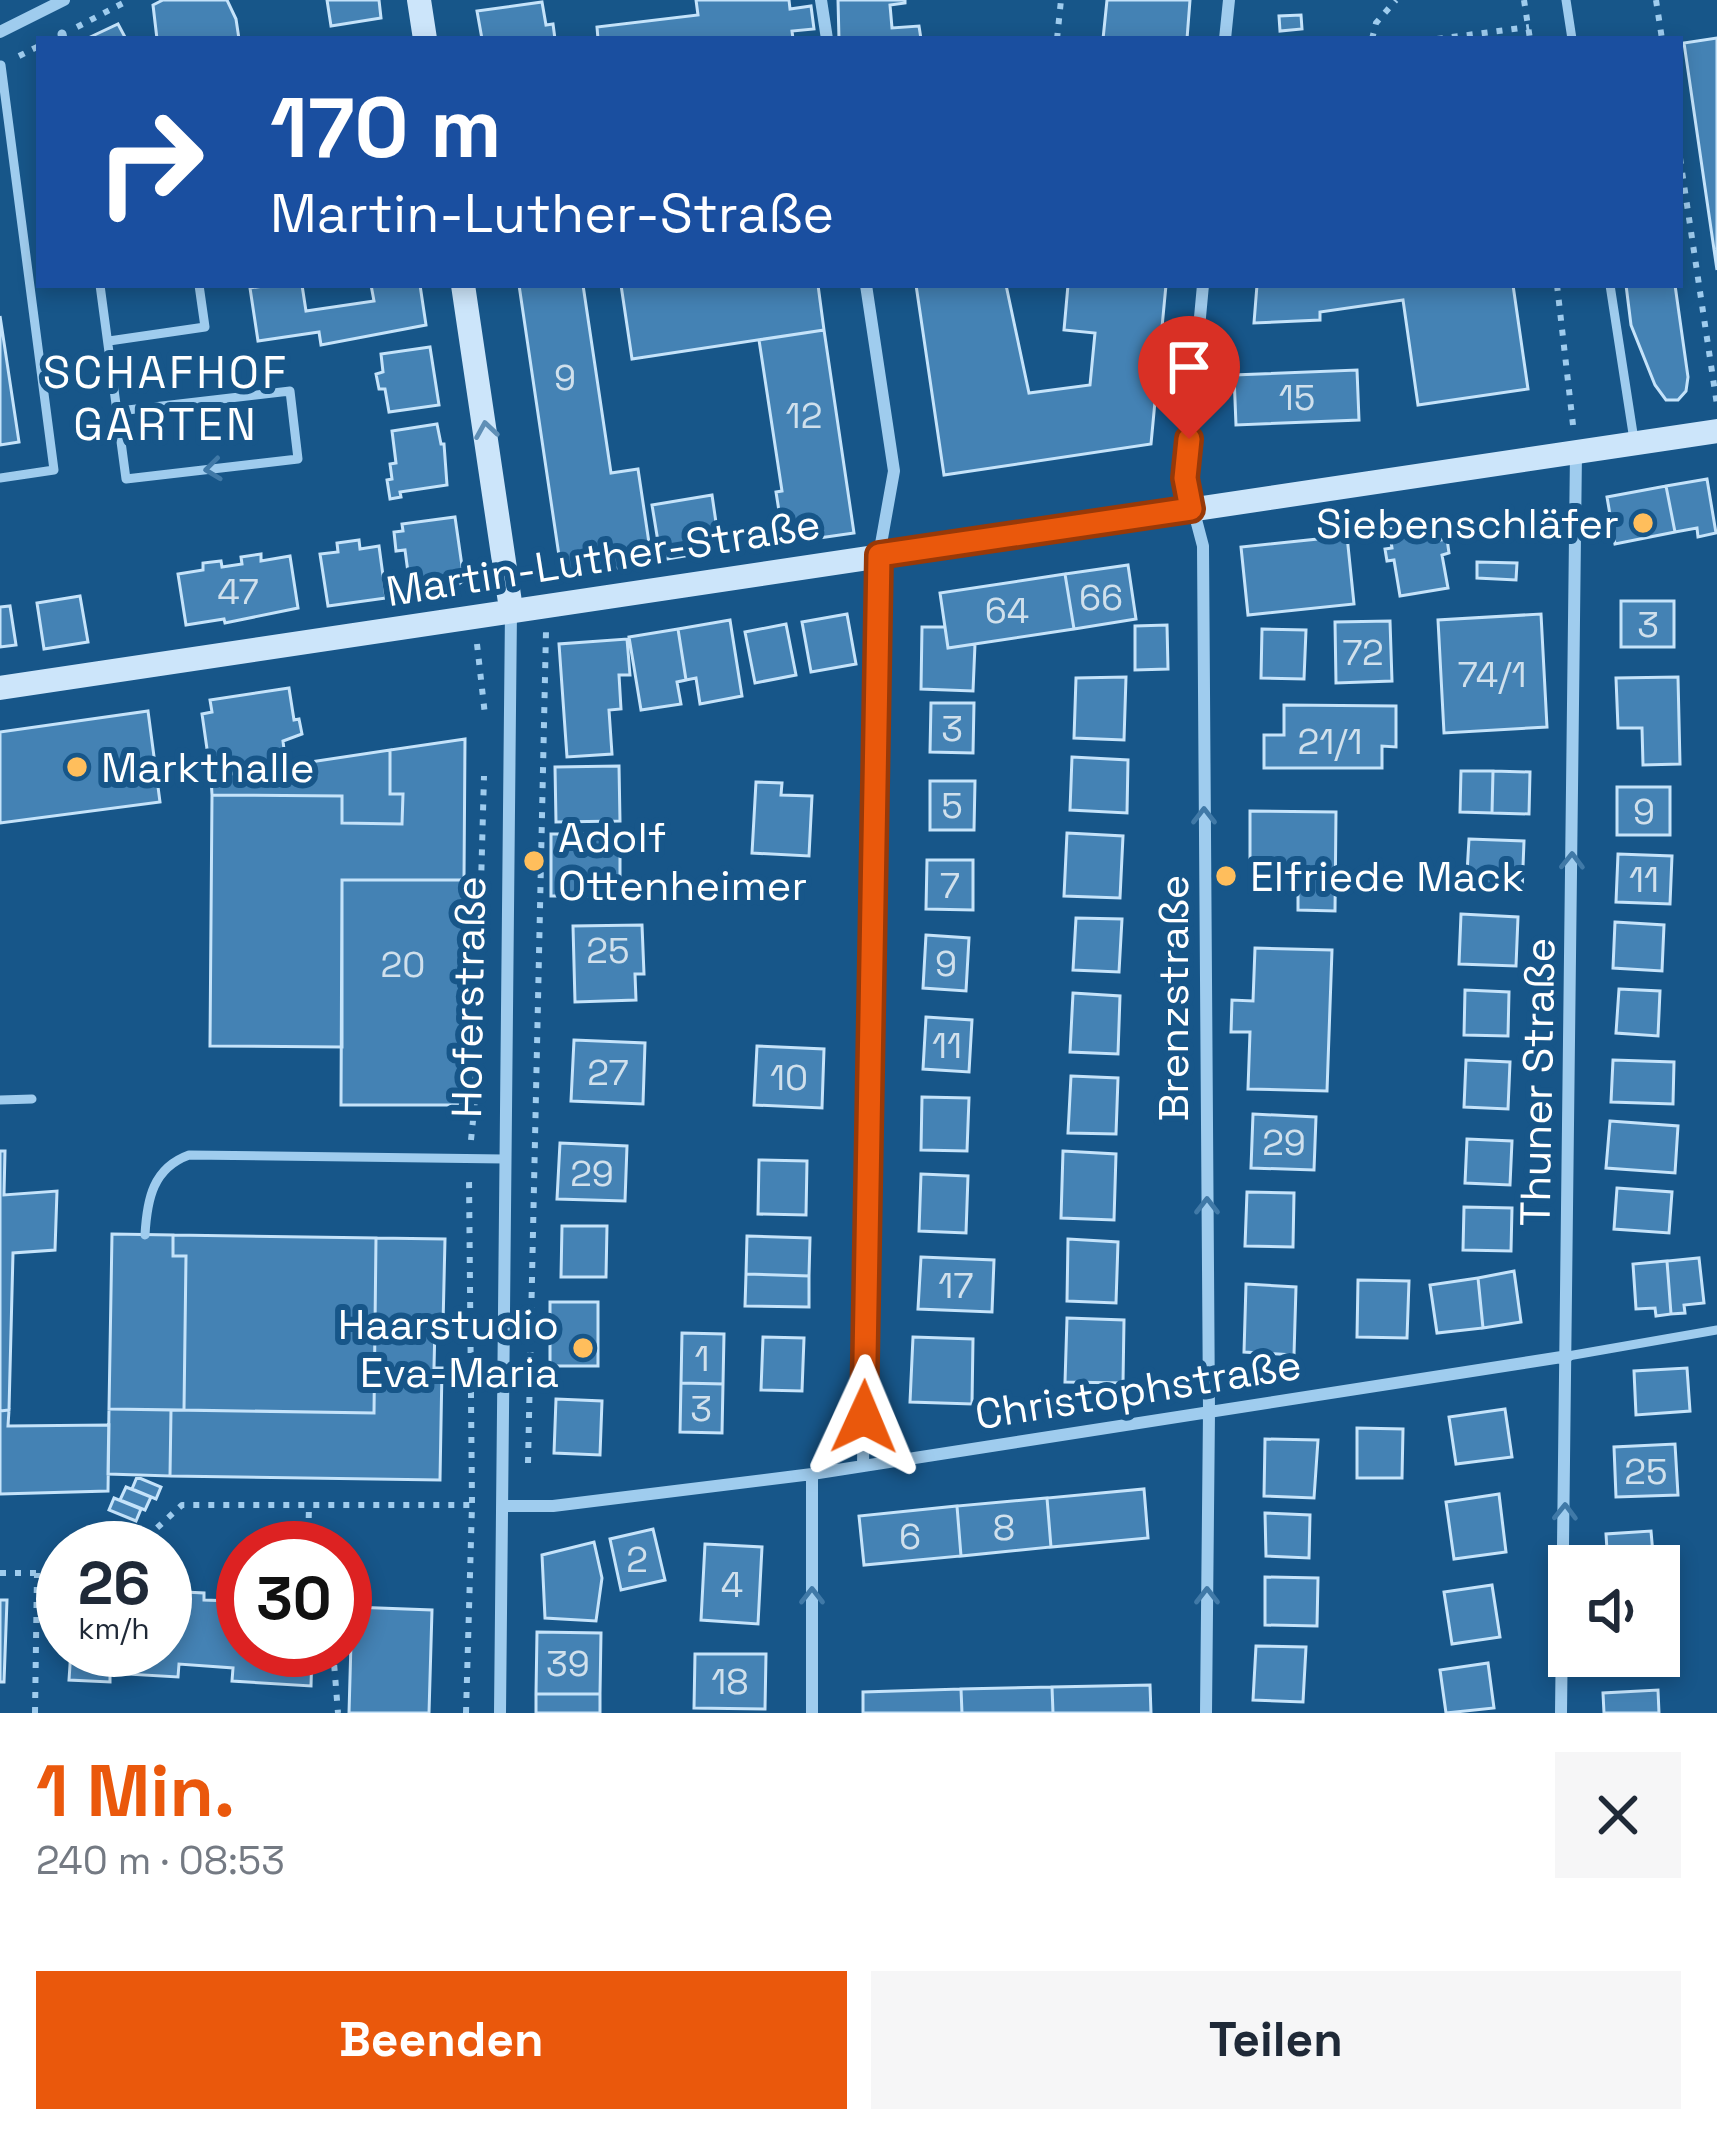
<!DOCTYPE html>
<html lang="de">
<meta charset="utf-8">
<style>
:root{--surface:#fff;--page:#f6f6f7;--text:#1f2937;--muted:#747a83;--accent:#ea580c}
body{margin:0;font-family:"Space Grotesk",sans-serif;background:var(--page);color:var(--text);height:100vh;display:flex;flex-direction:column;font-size:45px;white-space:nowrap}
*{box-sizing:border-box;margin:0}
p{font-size:39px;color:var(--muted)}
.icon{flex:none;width:66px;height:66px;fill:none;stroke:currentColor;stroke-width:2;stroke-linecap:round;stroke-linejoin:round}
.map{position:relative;height:1713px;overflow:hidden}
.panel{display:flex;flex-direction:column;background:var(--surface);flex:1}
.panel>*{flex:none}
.guide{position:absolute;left:36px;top:36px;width:1647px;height:252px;border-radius:0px;box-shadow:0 6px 18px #0003;background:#1a4fa0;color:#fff;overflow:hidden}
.fabs{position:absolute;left:1548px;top:1545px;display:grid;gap:24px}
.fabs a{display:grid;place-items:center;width:132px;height:132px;border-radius:0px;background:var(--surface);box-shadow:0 6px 18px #0003;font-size:60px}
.speed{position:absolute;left:36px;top:1521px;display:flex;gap:24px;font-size:60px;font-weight:700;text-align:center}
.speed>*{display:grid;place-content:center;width:156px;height:156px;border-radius:50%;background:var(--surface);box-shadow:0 6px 18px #0003;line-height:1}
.speed small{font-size:30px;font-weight:400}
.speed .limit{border:18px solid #d22;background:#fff;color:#111}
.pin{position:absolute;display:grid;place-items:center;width:102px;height:102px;color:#fff;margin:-123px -51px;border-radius:50% 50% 50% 0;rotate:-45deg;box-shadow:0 0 12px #0007}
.pin .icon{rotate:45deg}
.me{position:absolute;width:132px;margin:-66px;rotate:1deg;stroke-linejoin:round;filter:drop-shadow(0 0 9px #0008)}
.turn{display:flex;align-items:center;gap:42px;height:252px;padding:0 36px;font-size:54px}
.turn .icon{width:156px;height:156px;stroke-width:2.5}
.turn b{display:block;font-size:84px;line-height:102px}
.round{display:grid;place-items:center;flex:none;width:126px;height:126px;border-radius:0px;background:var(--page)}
.overview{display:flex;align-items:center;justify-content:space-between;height:204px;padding:0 36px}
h1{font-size:72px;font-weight:700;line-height:90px;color:var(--accent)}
.primary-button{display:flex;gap:24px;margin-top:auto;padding:24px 36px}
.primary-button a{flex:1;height:138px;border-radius:0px;background:var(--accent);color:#fff;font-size:48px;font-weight:700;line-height:138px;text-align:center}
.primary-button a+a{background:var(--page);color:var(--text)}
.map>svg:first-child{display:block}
.building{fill:#4482b4;stroke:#c5e3fa;stroke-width:3}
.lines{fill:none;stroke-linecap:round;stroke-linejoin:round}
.path{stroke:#9fccee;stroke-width:6;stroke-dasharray:6 9;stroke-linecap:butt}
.lane{stroke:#9fccee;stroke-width:9}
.street{stroke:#9fccee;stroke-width:12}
.secondary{stroke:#cce5fa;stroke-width:24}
.oneway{stroke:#5f8fb6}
.oneway2{stroke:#4079a7}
.route-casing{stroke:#983908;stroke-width:30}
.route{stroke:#ea580c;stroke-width:21}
.poi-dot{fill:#ffbe5c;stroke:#175689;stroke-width:4.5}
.labels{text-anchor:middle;stroke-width:12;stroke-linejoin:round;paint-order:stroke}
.number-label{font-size:36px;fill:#d0e0ec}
.poi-label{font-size:42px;fill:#fff;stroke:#175689;text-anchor:start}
.street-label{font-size:42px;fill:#fff;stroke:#175689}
.neighbourhood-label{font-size:45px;letter-spacing:3px;fill:#fff;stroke:#175689}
</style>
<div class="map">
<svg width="1717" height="1713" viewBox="0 0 1717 1713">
<rect width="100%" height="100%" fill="#175689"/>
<path class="building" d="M163 0H227L236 19 239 39H157L153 5Z
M327 0H379L381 18 331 26Z
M696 0H789L790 9 811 6 814 29 792 31 793 39H598L597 27 698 15Z
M838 0H905V3L890 5 892 28 919 26 921 39H839Z
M1107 0H1190L1187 39H1103Z
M542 2 546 25 553 24 555 39H482L477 11Z
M1301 15 1302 29 1280 31 1279 16Z
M118 24 126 39H86Z
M1717 38V270L1684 43Z
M270 285H302L306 311 374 301 371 285H420L426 325 321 345 319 332 258 341 250 288Z
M519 285H583L611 473 638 469 652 563 562 576Z
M621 285H818L824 330 632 359Z
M916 285H1006L1029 393 1090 385 1095 333 1064 330 1068 285H1166L1151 444 944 475Z
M1257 285H1513L1528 389 1418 405 1403 300 1320 312V320L1254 323Z
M1626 285H1675L1688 377 1686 391 1678 400H1666L1655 385 1631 325Z
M0 316 19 442 0 445Z
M824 330 854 533 784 543 776 492 782 491 759 340Z
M430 347 439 405 389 412 385 389H379L376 374 383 372 381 354Z
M1357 370 1359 420 1236 425 1234 375Z
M437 424 441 444H444L447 485 400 492 401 497 390 499 387 480 392 479 390 464 396 463 392 431Z
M1707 479 1716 533 1698 537 1697 528 1675 532 1666 486Z
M1666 486 1675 532 1615 544 1607 497Z
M712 495 720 550 661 560 652 505Z
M455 517 464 580 452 589 411 595 405 550 396 551 394 532 403 531 402 524Z
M1437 521 1440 540 1447 539 1449 553 1442 555 1448 588 1400 596 1394 560 1387 561 1385 549 1392 548 1389 529Z
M1347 536 1354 604 1248 615 1241 547Z
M359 540 360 549 379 546 386 598 328 606 320 554 338 552 337 543Z
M261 554V561L290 556 298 608 225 623 224 619 186 625 178 574 203 570V563L221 561 222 567 242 564 241 557Z
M1477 562 1517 563 1516 580 1477 578Z
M1128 565 1136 619 1074 629 1065 574Z
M1065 574 1074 629 948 648 940 593Z
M80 596 88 642 44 649 37 603Z
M1621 601H1674V647H1621Z
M10 606 16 645 0 647V607Z
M847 614 856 664 811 672 802 622Z
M1541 614 1547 727 1444 733 1438 620Z
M730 620 742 696 700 704 696 678 686 680 678 629Z
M1390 621 1392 681 1336 683 1335 622Z
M786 624 796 675 755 683 745 632Z
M1167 625 1168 669 1135 670V626Z
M922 627H945L948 648 975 644 973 691 921 689Z
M678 629 686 680 677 682 681 704 641 710 629 637Z
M1262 629 1306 630 1304 679 1261 678Z
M627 639 630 675H619L621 709 609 710 612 754 567 757 559 644Z
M1126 677 1124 740 1074 738 1076 678Z
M1678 677 1680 764 1643 765 1642 728H1618L1616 678Z
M289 688 294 720 299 719 302 734 283 741 286 766 211 777 202 714 212 712 210 700Z
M931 703H974L973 753 930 752Z
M1284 705 1396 706V747L1382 746V768H1264V735H1284Z
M148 711 160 802 0 823V732Z
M465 739 464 880H342V1047L210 1046 212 795 342 796V823L402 824 403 794H390V750Z
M390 750V794H403L402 824 342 823V796L212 795 211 777Z
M1072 757 1128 760 1127 813 1070 810Z
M619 766 620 821 556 822 555 767Z
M1461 771H1493L1492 813 1460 812Z
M1493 771 1530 772 1529 814 1492 813Z
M930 781H975L974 830H930Z
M756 782 782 783 781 795 812 796 809 856 752 853Z
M1617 787H1670V835H1617Z
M1250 811 1336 812 1335 911 1298 910V883H1250Z
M1067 833 1123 836 1120 898 1064 896Z
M551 834H620V896H551Z
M1469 839 1524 841 1522 893 1466 890Z
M1618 854 1672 856 1670 904 1616 902Z
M927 860H973V910L926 909Z
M342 880H464L462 1105H341Z
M1461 914 1518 917 1516 966 1459 964Z
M1076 918 1122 919 1119 972 1073 970Z
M1615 922 1664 925 1662 971 1613 968Z
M642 925 644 974H635L636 1000 575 1002 573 926Z
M926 935 969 938 966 991 923 988Z
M1255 948 1332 950 1327 1091 1248 1089 1250 1032H1231L1232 1000 1253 1001Z
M1619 989 1660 991 1658 1036 1616 1033Z
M1465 990 1509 992 1508 1036 1464 1035Z
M1073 993 1120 996 1118 1054 1070 1052Z
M926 1017 972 1020 969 1072 923 1069Z
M574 1040 645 1043 643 1104 571 1101Z
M757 1046 824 1049 822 1108 754 1105Z
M1466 1060 1510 1062 1508 1109 1464 1107Z
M1613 1060 1674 1062 1673 1104 1611 1102Z
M1071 1076 1118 1078 1116 1134 1068 1133Z
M922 1097 969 1098 967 1151 921 1150Z
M1253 1114 1316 1117 1314 1170 1251 1168Z
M1610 1121 1678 1126 1675 1173 1606 1168Z
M1467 1139 1512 1141 1510 1185 1465 1183Z
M560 1143 627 1146 625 1201 557 1199Z
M0 1151H5L4 1195 57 1191 55 1250 13 1253 9 1410 0 1411Z
M1063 1151 1116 1154 1114 1220 1061 1218Z
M759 1160 807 1161 806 1215 758 1214Z
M921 1174 968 1176 966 1233 919 1231Z
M1617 1188 1672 1192 1669 1233 1614 1229Z
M1247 1192 1294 1193 1293 1247 1245 1246Z
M1464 1207 1512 1208 1511 1251 1463 1250Z
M562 1226H607L606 1277H561Z
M112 1234 173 1235V1256H186L184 1410 109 1409Z
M173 1235 376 1238 374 1413 184 1410 186 1256H173Z
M747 1236 810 1238 809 1276 746 1274Z
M376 1238 445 1239 443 1325H435L434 1368H442L440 1480 170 1476 171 1410 374 1413Z
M1068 1239 1118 1242 1116 1303 1067 1301Z
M921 1257 994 1260 992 1312 918 1309Z
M1699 1258 1704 1303 1684 1305 1685 1313 1671 1314 1667 1261Z
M1667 1261 1671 1314 1656 1316 1655 1308 1636 1309 1633 1264Z
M1514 1271 1521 1322 1483 1328 1478 1278Z
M746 1274 809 1276V1307L745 1306Z
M1478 1278 1483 1328 1437 1333 1430 1285Z
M1358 1280 1409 1281 1407 1338 1357 1337Z
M1246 1284 1296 1287 1294 1355 1244 1352Z
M550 1302H598V1366H550Z
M1067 1318 1124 1320 1123 1383 1065 1382Z
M682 1333 724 1334 723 1384 681 1383Z
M763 1337 804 1338 802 1391 761 1390Z
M913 1337 973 1339 972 1404 910 1402Z
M1687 1368 1690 1411 1636 1415 1634 1371Z
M681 1383 723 1384 722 1433 680 1432Z
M556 1399 602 1401 600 1455 554 1453Z
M109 1409 171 1410 170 1476 108 1474Z
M1505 1409 1512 1457 1456 1464 1449 1417Z
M9 1410 8 1426 109 1425 108 1491 0 1494V1411Z
M1357 1428 1403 1429 1402 1478H1357Z
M1265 1439 1318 1440 1314 1498 1264 1496Z
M1675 1444 1678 1495 1616 1497 1614 1447Z
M137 1477 161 1487 156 1499 132 1489Z
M126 1487 151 1497 145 1510 120 1500Z
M1144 1489 1148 1538 1051 1547 1047 1498Z
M1499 1494 1506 1552 1454 1559 1446 1502Z
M114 1498 141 1509 136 1521 109 1510Z
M1047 1498 1051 1547 961 1556 957 1506Z
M957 1506 961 1556 864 1565 859 1516Z
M1265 1513 1310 1515 1309 1558 1266 1556Z
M653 1529 665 1580 621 1590 610 1539Z
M1651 1531 1654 1566H1608L1606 1534Z
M594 1542 602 1578 596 1621 545 1618 542 1555Z
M705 1544 762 1547 758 1624 701 1620Z
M1265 1577 1318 1578 1317 1626 1265 1625Z
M1492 1585 1500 1637 1452 1644 1444 1592Z
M184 1592 204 1593V1600L232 1601V1608L243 1609V1650H312L311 1686 232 1681 233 1668 179 1664 178 1677 110 1673V1682L69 1680 71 1650H165V1599L184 1600Z
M0 1600H7L4 1682H0Z
M352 1607 432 1610 429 1713H349Z
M537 1632 601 1633 600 1694H536Z
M1256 1646 1306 1647 1303 1702 1253 1700Z
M695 1654H766L765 1709 694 1708Z
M1488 1663 1494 1708 1446 1713 1440 1670Z
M1150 1685 1151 1713H1053L1052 1687Z
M1052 1687 1053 1713H962L961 1689Z
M961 1689 962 1713H863V1692Z
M1658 1690 1659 1713H1604L1603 1693Z
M536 1694H600V1713H536Z"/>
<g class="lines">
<path class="path" d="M1524 0 1530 39
M1656 0 1662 39
M77 27 129 0
M1057 39 1061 0
M1372 39 1376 23 1396 0
M1437 39 1529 27
M19 56 39 46
M1680 158 1717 405
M1557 285 1573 425
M477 644 485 715
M471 1140 475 1101 484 776
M528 1463 546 631
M135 1548 182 1505H475
M308 1548 309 1505
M0 1573H63
M333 1650 338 1713
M35 1713 37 1573
M466 1713 472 1505 469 1177"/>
<path class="lane" d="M1566 0 1572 39
M62 34 63 39
M100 285 126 479 298 459 290 391 119 411
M1610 285 1634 440
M109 341 205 327 199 285
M0 478 54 470 1 65
M0 1100 32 1099
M145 1235C147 1199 153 1168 189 1155L504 1159
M1568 1356 1717 1330"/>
<path class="street" d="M821 0 827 39
M0 32 64 0
M1225 39 1229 0
M1203 285 1185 478 1203 546 1209 1412 1206 1713
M863 1464 879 555 894 471 866 285
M503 1506H553L812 1474 1568 1356
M500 1713 511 610
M812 1713V1474
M1561 1713 1576 452"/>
<path class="secondary" d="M419 0 425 39
M463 285 511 609
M0 688 1717 431"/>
</g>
<defs><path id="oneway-chevron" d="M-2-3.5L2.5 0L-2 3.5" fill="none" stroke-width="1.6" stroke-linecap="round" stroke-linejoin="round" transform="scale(3)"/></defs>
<use class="oneway" href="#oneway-chevron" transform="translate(486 430) rotate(-99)"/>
<g class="oneway2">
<use href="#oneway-chevron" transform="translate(213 469) rotate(173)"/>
<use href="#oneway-chevron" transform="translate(1204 816) rotate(-90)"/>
<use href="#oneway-chevron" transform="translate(1572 861) rotate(-89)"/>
<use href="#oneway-chevron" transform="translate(1207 1206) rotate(-90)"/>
<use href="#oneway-chevron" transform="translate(1565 1512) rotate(-89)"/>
<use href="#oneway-chevron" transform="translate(812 1596) rotate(-90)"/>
<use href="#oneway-chevron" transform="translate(1207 1596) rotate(-90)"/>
</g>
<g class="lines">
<g class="route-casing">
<path id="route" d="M864 1417 879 555 1191 509 1185 478 1189 439"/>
</g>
<use href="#route" class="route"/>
</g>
<g class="poi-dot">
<circle cx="1643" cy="523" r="12"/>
<circle cx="77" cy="767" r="12"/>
<circle cx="534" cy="861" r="12"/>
<circle cx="1226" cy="876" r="12"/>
<circle cx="583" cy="1348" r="12"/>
</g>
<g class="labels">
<g class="number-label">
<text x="565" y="390">9</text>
<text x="1297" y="410">15</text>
<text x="804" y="428">12</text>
<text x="238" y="604">47</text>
<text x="1101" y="610">66</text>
<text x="1007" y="623">64</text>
<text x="1648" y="637">3</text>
<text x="1363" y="665">72</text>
<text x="1492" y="687">74/1</text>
<text x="952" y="741">3</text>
<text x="1330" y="754">21/1</text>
<text x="952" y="818">5</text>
<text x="1644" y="824">9</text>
<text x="1644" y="892">11</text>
<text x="950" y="898">7</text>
<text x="608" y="963">25</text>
<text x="946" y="976">9</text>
<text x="403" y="977">20</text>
<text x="947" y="1058">11</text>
<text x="608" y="1085">27</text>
<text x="789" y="1090">10</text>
<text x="1284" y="1155">29</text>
<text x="592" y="1186">29</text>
<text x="956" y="1298">17</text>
<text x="702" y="1371">1</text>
<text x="701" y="1421">3</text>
<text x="1646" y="1484">25</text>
<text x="1004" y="1540">8</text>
<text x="910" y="1549">6</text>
<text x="637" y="1572">2</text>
<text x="732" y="1597">4</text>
<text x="568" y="1676">39</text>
<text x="730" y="1694">18</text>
</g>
<g class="poi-label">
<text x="1619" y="538" text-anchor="end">Siebenschläfer</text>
<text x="101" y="782">Markthalle</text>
<text x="558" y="852">Adolf<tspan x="558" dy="48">Ottenheimer</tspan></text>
<text x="1250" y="891">Elfriede Mack</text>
<text x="559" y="1339" text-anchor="end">Haarstudio<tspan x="559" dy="48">Eva-Maria</tspan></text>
</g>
<g class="street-label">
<text transform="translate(603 557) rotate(-9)" y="15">Martin-Luther-Straße</text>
<text transform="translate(468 997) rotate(-89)" y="15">Hoferstraße</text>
<text transform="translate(1173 998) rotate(-90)" y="15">Brenzstraße</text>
<text transform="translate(1537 1082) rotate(-89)" y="15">Thuner Straße</text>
<text transform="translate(1138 1389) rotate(-9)" y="15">Christophstraße</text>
</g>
<g class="neighbourhood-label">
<text x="166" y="388">SCHAFHOF<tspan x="166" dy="52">GARTEN</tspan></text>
</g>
</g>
</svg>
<div class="fabs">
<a><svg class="icon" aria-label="sound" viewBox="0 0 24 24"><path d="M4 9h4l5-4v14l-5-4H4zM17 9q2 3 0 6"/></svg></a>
</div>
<div class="speed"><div>26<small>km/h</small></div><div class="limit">30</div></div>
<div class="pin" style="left:1189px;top:439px;background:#d93025"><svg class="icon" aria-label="arrive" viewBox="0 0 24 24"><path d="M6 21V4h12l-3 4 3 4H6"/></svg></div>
<svg class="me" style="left:864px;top:1417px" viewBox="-20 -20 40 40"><path d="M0-17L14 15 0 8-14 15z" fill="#ea580c" stroke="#fff" stroke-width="4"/></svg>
<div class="guide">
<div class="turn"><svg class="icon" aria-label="right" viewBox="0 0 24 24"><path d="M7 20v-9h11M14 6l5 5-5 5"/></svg><div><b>170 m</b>Martin-Luther-Straße</div></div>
</div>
</div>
<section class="panel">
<div class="overview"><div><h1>1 Min.</h1><p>240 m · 08:53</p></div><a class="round"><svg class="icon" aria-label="close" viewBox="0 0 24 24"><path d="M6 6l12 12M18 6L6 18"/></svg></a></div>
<div class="primary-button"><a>Beenden</a><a>Teilen</a></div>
</section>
